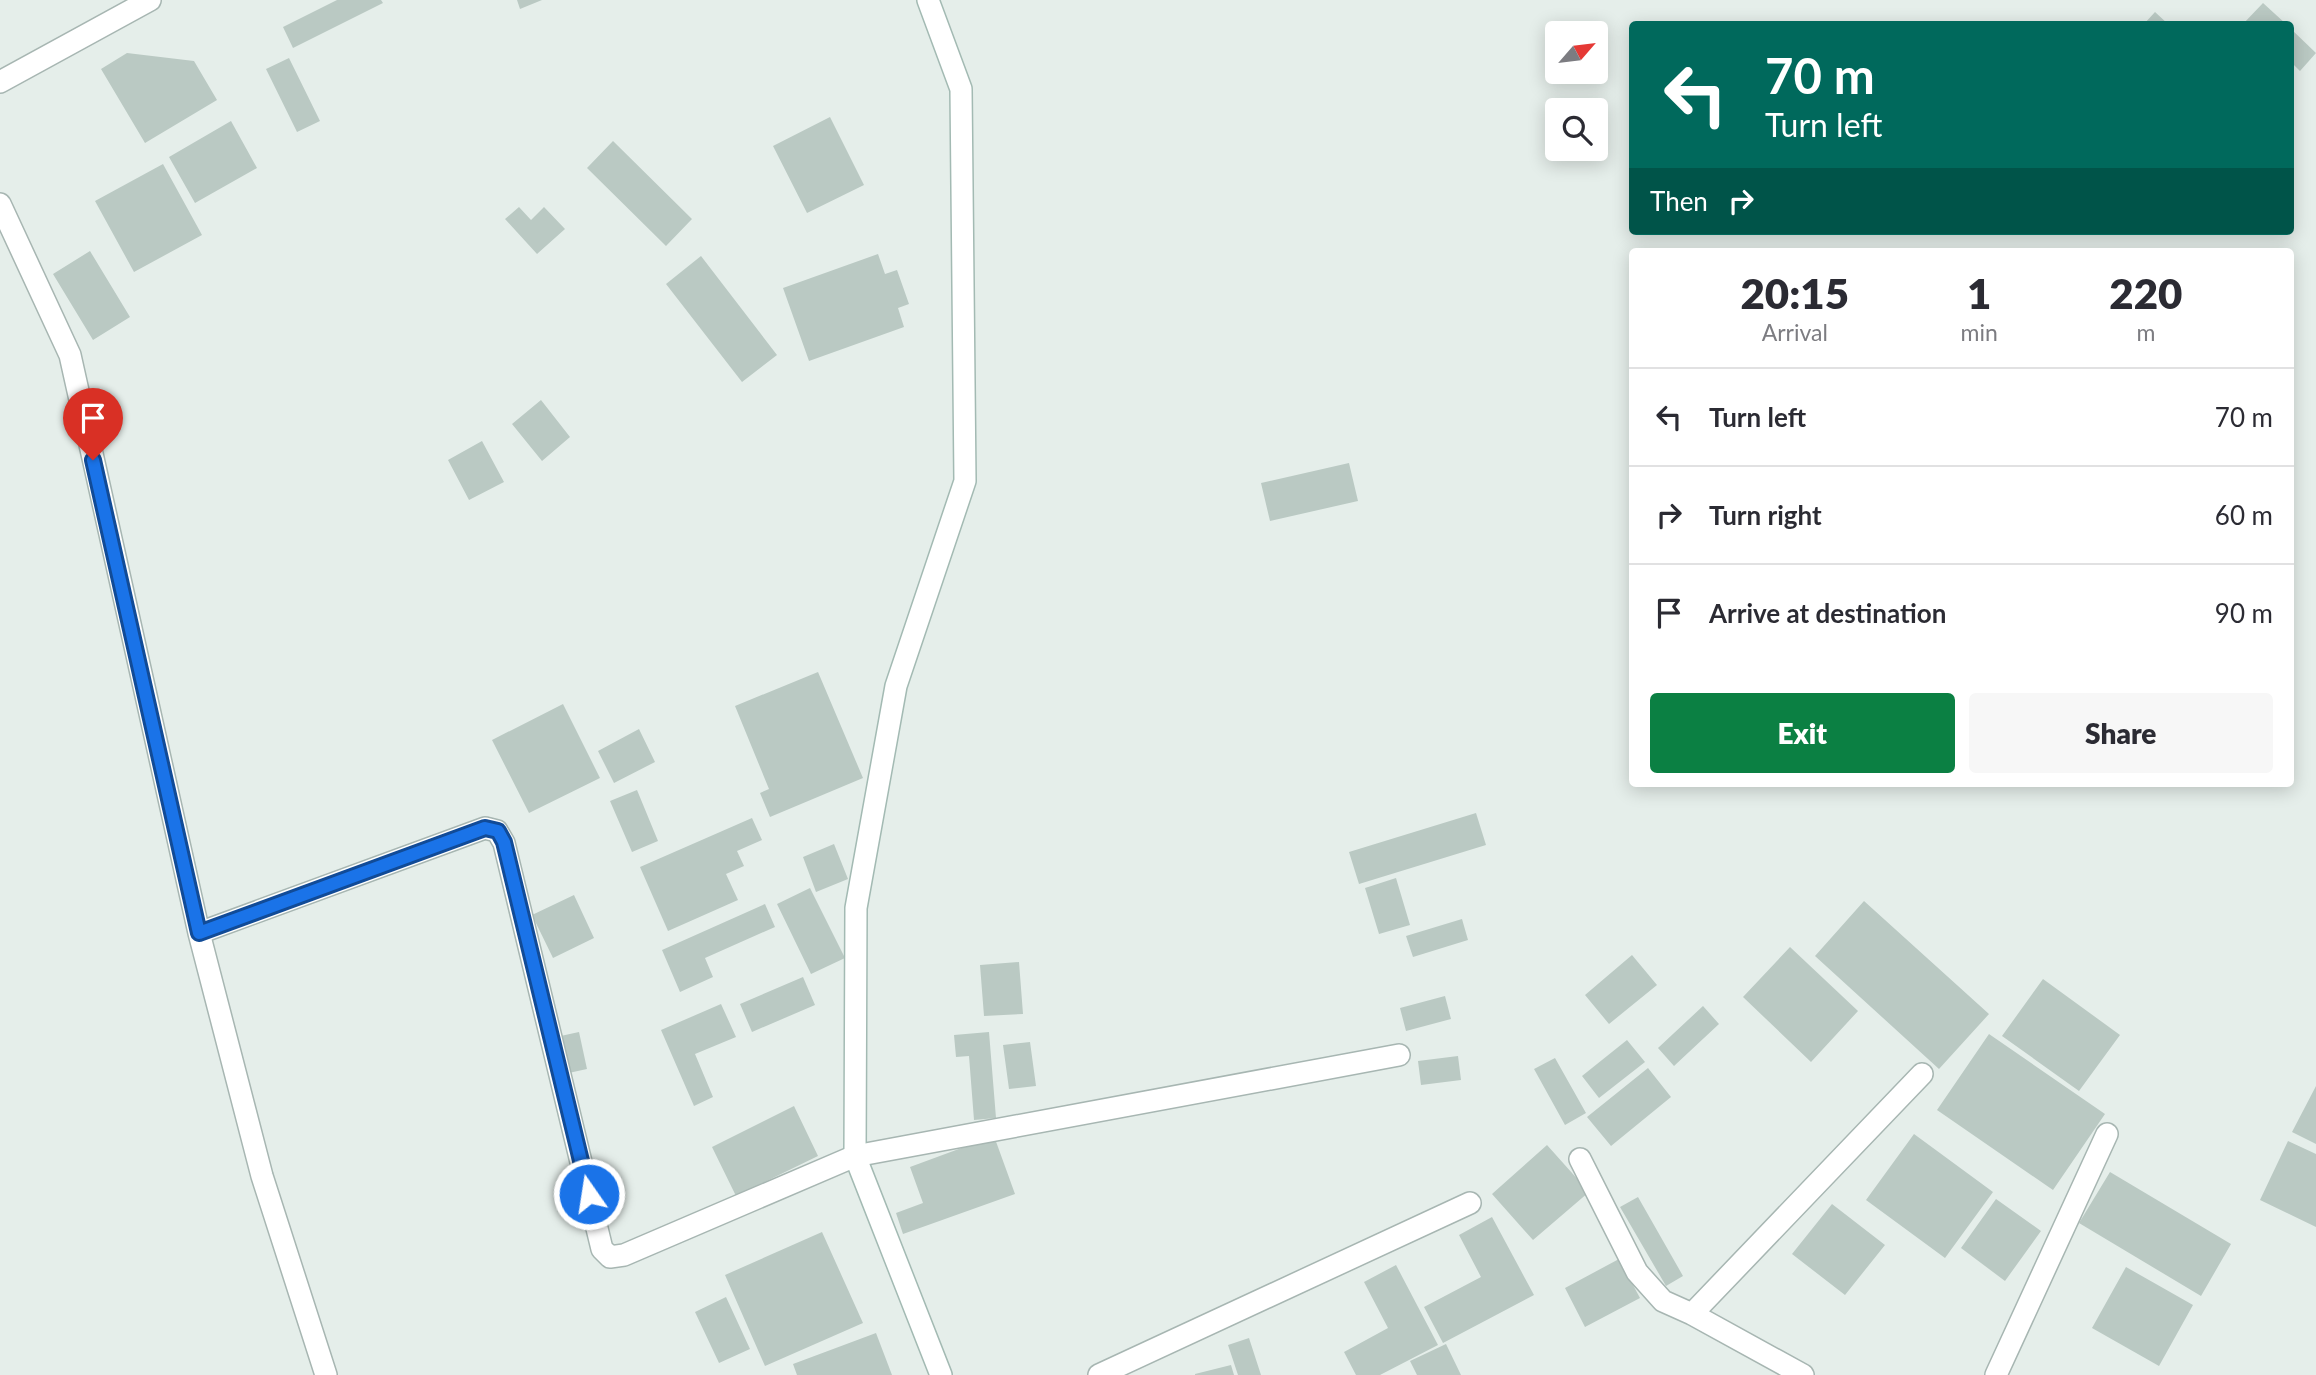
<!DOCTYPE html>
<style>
:root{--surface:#fff;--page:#f7f7f7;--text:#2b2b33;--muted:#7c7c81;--line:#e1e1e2;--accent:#0b8043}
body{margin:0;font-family:Lato,sans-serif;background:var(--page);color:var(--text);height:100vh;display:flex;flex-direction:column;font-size:26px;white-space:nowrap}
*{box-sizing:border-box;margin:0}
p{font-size:23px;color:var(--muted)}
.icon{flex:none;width:38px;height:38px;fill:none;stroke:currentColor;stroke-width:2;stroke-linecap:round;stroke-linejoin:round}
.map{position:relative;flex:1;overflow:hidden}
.drawer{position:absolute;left:1629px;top:248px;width:665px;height:539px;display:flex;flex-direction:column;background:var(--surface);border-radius:7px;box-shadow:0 4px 18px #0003}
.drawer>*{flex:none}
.hud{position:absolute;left:1629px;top:21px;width:665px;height:214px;border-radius:7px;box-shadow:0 4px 18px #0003;background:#00695c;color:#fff;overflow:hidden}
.needle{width:46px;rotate:62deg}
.tools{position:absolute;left:1545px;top:21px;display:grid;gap:14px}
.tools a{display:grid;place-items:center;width:63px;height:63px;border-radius:7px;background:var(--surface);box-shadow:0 4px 18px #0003;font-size:35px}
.pin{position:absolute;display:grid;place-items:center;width:60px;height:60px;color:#fff;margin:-72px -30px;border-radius:50% 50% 50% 0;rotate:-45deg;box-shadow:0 0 7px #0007}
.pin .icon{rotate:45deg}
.me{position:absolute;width:77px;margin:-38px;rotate:347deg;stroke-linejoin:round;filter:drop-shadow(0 0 5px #0008)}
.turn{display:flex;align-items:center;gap:24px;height:147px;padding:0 21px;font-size:32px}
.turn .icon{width:91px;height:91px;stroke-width:2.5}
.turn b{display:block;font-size:49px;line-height:60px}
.then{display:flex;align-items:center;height:66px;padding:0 21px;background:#0003;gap:14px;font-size:26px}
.eta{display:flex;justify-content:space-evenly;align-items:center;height:119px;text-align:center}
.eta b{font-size:42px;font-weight:800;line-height:49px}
.button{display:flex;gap:14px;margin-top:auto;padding:14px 21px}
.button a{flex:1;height:80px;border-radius:7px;background:var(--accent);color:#fff;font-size:28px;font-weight:800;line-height:80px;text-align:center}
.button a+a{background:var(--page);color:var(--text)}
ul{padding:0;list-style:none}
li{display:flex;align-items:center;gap:21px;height:98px;padding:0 21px;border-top:2px solid var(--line)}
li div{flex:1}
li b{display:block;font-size:26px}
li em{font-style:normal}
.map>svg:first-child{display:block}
.building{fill:#bac9c3}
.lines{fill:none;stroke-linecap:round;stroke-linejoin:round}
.street-casing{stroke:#a7b6b2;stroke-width:24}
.secondary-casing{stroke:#a3bab3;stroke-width:24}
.street{stroke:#fff;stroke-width:21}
.secondary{stroke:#fff;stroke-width:21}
.route-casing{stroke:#114b97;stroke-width:18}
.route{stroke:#1a73e8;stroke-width:12}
</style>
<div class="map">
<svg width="2316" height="1375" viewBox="0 0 2316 1375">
<rect width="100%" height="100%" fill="#e5eeea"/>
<path class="building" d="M337 0H381L383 3 293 48 283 27Z
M517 0H542L520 9Z
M2263 3 2286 24H2243Z
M2155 12 2168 24H2144Z
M2291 29 2316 53 2300 71 2291 62Z
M127 53 194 61 217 100 145 143 101 69Z
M289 58 320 121 297 132 266 69Z
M830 117 864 185 807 213 773 146Z
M231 121 257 168 195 203 169 157Z
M613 141 692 219 666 246 587 168Z
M163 164 202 235 134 272 95 201Z
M519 207 531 220 544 207 565 229 537 254 505 219Z
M90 251 130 317 93 340 53 274Z
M878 254 885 274 897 270 909 304 898 308 904 327 809 361 783 288Z
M701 256 777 355 742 382 666 284Z
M541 400 570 437 542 461 512 424Z
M482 441 504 482 469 500 448 460Z
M1349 463 1358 501 1270 521 1261 483Z
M818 672 863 778 770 817 760 793 769 789 735 706Z
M563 704 600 778 529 813 492 740Z
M639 729 655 762 614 783 598 751Z
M637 790 658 841 632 852 610 801Z
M1476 813 1486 845 1359 884 1349 852Z
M752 818 762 840 737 851 744 866 726 874 738 900 668 931 640 867Z
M834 844 848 879 816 892 803 857Z
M1396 878 1410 925 1379 934 1365 888Z
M810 888 845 958 811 974 777 904Z
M574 895 594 938 553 958 532 915Z
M1864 901 1989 1014 1939 1069 1815 956Z
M765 904 775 927 705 958 713 977 680 992 662 950Z
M1462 919 1468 940 1413 957 1406 936Z
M1790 947 1858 1011 1811 1062 1743 997Z
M1632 955 1657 985 1609 1024 1585 995Z
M1019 962 1023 1014 984 1016 980 965Z
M803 977 815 1005 752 1032 740 1004Z
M2043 979 2120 1035 2079 1091 2002 1036Z
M1445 996 1451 1019 1406 1031 1400 1008Z
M721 1004 736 1037 695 1054 713 1097 694 1106 661 1030Z
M1703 1006 1719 1024 1674 1066 1658 1048Z
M579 1032 587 1069 564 1074 556 1037Z
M989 1032 996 1118 974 1120 969 1056 956 1057 954 1035Z
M1989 1034 2105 1114 2053 1190 1937 1110Z
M1627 1040 1645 1062 1599 1098 1582 1076Z
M1030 1042 1036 1086 1009 1089 1003 1045Z
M1458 1056 1461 1080 1421 1085 1418 1061Z
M1555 1058 1586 1113 1565 1125 1534 1069Z
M1648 1068 1671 1097 1611 1146 1587 1117Z
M2316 1086V1144L2292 1132Z
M794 1106 818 1156 736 1196 712 1147Z
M1914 1134 1993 1192 1945 1258 1866 1200Z
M994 1136 1015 1194 903 1234 896 1213 923 1203 910 1167Z
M2288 1141 2316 1154V1227L2260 1200Z
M1547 1145 1589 1192 1533 1240 1492 1194Z
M2110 1172 2231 1244 2201 1296 2079 1223Z
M1638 1197 1683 1276 1666 1286 1620 1207Z
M1996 1199 2041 1231 2005 1281 1961 1248Z
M1832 1204 1885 1245 1845 1295 1792 1254Z
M1492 1217 1534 1295 1443 1343 1424 1307 1481 1277 1459 1235Z
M822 1232 863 1323 765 1366 725 1275Z
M1619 1259 1640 1298 1585 1327 1565 1288Z
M1396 1265 1438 1345 1380 1375H1356L1344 1352 1388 1328 1364 1282Z
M2126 1267 2193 1305 2159 1366 2092 1328Z
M726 1297 750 1349 719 1363 695 1312Z
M876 1333 892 1375H797L793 1364Z
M1249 1338 1261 1375H1238L1228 1345Z
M1446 1344 1461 1375H1417L1410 1361Z
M1231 1365 1234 1375H1195V1374Z"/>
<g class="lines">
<g class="street-casing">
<path id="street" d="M0 82 150 0
M0 204 70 355 199 933 262 1176 326 1375
M199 933 485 828 497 831 504 843 602 1249 610 1257 624 1255 855 1156 1399 1055
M1580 1159 1637 1272 1663 1301 1692 1314 1803 1375
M1692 1314 1922 1074
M1099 1375 1470 1203
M1996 1375 2107 1134"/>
</g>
<g class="secondary-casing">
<path id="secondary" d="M928 0 961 89 965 481 896 686 856 908 855 1156 941 1375"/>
</g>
<use href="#street" class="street"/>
<use href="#secondary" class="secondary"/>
</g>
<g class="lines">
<g class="route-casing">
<path id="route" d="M93 460 199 933 485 828 498 831 504 842 589 1194"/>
</g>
<use href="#route" class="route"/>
</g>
</svg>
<div class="tools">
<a><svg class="needle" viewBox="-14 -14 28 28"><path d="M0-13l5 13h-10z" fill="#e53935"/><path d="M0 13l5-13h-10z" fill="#7c7c81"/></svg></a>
<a><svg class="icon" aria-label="search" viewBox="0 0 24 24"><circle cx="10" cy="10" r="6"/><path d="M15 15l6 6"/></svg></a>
</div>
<div class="pin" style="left:93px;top:460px;background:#d93025"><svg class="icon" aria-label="arrive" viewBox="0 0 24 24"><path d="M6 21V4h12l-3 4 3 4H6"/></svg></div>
<svg class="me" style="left:589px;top:1194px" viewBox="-20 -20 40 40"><circle r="17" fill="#1a73e8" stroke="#fff" stroke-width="3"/><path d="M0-11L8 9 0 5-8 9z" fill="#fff"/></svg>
<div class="hud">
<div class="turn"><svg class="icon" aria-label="left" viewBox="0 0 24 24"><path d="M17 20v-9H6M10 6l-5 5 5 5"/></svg><div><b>70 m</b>Turn left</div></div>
<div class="then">Then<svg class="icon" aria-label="right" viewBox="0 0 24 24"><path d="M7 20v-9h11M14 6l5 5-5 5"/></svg></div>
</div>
<section class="drawer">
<div class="eta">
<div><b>20:15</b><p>Arrival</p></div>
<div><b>1</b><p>min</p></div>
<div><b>220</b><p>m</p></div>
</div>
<ul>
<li><svg class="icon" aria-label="left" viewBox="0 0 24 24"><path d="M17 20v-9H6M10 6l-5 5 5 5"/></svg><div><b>Turn left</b></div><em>70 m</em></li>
<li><svg class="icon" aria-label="right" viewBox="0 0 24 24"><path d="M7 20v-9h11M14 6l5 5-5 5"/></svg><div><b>Turn right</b></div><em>60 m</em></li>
<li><svg class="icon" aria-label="arrive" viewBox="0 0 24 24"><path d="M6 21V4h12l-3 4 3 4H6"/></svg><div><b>Arrive at destination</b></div><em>90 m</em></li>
</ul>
<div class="button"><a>Exit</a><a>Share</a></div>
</section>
</div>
